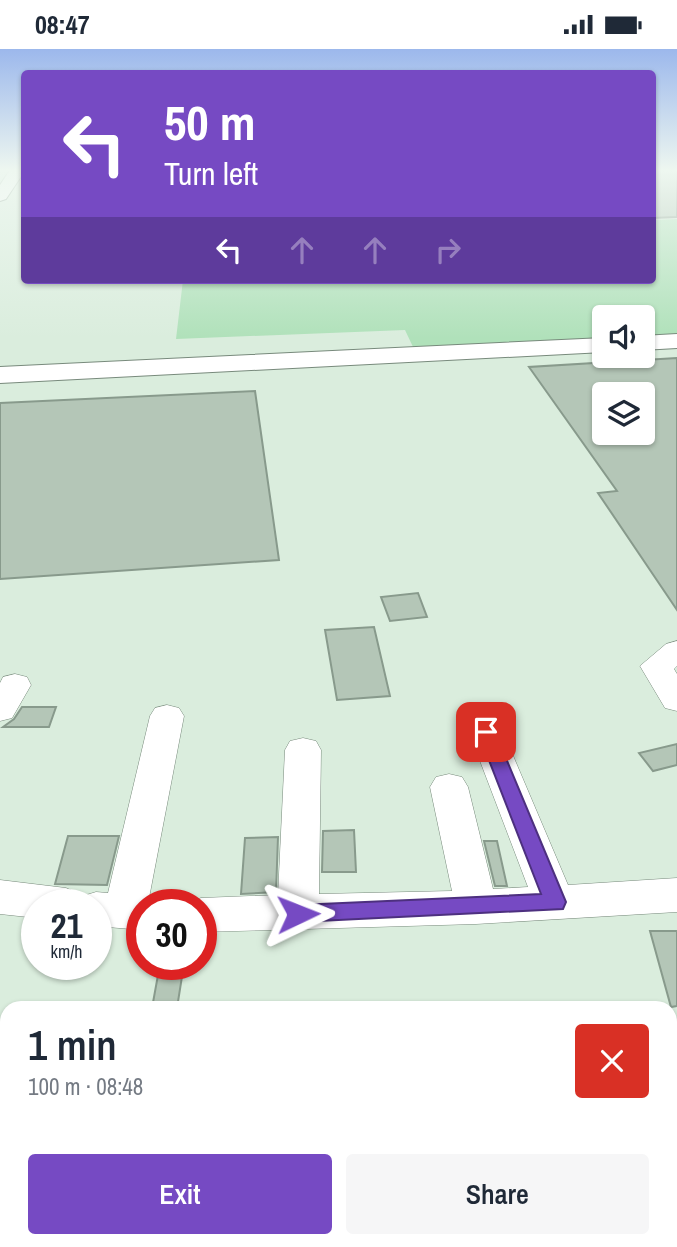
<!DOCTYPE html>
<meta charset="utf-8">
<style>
:root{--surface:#fff;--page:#f6f6f7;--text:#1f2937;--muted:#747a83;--accent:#764ac3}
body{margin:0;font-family:"Archivo Narrow",sans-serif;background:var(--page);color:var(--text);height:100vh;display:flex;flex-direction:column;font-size:26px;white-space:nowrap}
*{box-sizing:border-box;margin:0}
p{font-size:23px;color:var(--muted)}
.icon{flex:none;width:38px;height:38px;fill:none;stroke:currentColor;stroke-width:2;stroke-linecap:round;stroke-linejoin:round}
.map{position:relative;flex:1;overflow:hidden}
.details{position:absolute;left:0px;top:952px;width:677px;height:247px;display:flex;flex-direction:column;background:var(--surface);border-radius:21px 21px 0 0;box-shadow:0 2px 5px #0004}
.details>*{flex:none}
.hud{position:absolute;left:21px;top:21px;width:635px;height:214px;border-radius:7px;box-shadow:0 2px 5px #0004;background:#764ac3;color:#fff;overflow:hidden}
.controls{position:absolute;left:592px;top:256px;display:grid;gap:14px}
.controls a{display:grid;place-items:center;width:63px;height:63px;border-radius:7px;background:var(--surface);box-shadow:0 2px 5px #0004;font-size:35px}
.speed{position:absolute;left:21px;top:840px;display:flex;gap:14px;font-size:35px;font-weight:700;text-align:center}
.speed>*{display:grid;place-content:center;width:91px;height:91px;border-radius:50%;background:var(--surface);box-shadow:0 2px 5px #0004;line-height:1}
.speed small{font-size:18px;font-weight:400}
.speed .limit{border:10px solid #d22;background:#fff;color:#111}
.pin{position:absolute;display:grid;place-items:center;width:60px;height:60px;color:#fff;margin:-30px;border-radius:14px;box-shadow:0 4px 10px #0006}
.me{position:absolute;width:77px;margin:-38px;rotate:88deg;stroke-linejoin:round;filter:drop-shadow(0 0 5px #0008)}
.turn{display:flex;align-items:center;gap:24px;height:147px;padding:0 28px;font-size:32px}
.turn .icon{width:91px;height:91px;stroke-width:2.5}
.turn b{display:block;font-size:49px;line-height:60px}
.lanes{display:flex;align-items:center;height:66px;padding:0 28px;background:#0003;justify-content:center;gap:35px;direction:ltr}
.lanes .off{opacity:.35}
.round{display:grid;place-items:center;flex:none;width:74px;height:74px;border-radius:7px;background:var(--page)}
.summary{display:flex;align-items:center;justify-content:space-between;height:119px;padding:0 28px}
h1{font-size:42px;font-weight:600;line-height:52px}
.primary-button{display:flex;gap:14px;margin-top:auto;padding:14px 28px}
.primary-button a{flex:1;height:80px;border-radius:7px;background:var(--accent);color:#fff;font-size:28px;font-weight:600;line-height:80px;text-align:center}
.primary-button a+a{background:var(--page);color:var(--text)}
.status{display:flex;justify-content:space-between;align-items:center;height:49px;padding:0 35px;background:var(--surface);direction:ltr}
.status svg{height:19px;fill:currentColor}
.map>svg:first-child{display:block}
.green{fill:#b0e1ba}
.building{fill:#b4c6b7;stroke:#889a8c;stroke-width:2;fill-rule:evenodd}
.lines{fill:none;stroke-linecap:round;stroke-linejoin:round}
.minor-casing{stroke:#788a7c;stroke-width:1}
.tertiary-casing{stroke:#788a7c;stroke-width:2}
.minor{fill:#fff;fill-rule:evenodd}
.tertiary{fill:#fff;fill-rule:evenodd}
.route{fill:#764ac3;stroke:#4d307f;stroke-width:2}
</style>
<div class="status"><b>08:47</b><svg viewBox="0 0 49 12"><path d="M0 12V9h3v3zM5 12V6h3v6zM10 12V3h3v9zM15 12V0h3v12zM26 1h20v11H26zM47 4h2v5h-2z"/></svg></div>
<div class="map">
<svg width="677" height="1198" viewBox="0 0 677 1198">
<rect width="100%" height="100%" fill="#daeddd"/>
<path class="green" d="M677 170V288L642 289V268H604V291L414 300 405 281 176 290 183 231H653V171Z"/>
<path class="building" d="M653 121H677V168L653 169Z
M677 309V561L598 444 617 442 529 318ZM604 345H642V383H604Z
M255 342 279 511 0 530V354Z
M418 544 427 568 390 572 381 548Z
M374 578 390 647 337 651 325 581Z
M22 658H56L49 678H3L14 670Z
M677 695V716L653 722 639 704Z
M354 781 356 823H322L323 782Z
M68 787H119L107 836 55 835Z
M278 788 276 843 241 845 245 789Z
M484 792H497L507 837H495Z
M650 882H677V957L671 958Z
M160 915H184L177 959H152Z"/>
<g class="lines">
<g class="minor-casing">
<path id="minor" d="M677 592V617L674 620 677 625V662L665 659 640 617 666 595Z
M15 625 27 628 31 636 12 669 0 672V634L3 628Z
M167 656 179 659 184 667 149 849 159 856H142V881L96 877V856H37V869L0 865V831L66 839 83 847 96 843 108 844 150 667 155 659Z
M486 671 498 675 503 683 568 836 677 829V863L476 875 201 883V856L186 854 201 849 278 846 285 701 290 692 303 689 316 692 321 701 319 845 452 842 430 738 436 728 449 725 462 728 468 738 493 840 528 838 469 683 474 675Z
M670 997H677V1043H670Z
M0 1046H7V1096H0Z
M550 1192H606L607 1198H551Z"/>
</g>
<g class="tertiary-casing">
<path id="tertiary" d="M10 121 24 123 6 150 0 152V136Z
M677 285V299L642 301V287Z
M604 289V303L0 334V318Z"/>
</g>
<use href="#minor" class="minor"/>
<use href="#tertiary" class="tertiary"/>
</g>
<linearGradient id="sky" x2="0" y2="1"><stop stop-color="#9cb8ec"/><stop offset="0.42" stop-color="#eef7f0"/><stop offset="1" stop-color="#eef7f0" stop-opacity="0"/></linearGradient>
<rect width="677" height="289" fill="url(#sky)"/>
<path class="route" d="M486 677 495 683 566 853 563 860 298 873 290 871 287 865 290 858 298 856 541 845 478 683Z"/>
</svg>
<div class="controls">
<a><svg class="icon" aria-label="sound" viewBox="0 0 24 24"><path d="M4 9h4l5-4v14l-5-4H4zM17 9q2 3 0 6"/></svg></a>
<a><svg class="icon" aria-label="layers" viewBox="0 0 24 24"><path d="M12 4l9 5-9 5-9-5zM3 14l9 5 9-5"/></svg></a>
</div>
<div class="speed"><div>21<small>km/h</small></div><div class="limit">30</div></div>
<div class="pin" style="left:486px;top:683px;background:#d93025"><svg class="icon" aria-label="arrive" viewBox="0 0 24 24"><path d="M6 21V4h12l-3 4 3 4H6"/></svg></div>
<svg class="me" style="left:298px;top:865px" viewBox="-20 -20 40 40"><path d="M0-17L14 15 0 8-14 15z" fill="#764ac3" stroke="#fff" stroke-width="4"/></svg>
<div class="hud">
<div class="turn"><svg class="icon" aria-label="left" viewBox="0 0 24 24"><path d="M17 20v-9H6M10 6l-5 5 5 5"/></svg><div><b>50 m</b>Turn left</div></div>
<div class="lanes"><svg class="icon" aria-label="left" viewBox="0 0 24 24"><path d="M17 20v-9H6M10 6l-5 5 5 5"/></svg><svg class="icon off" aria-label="ahead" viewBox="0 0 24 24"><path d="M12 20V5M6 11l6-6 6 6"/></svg><svg class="icon off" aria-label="ahead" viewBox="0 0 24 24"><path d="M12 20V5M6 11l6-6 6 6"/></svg><svg class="icon off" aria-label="right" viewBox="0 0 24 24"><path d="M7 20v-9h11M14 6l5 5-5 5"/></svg></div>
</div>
<section class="details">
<div class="summary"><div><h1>1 min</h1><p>100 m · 08:48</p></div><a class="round" style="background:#d93025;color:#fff"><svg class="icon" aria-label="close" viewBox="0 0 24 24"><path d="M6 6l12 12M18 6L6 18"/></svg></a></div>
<div class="primary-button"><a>Exit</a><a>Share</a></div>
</section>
</div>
